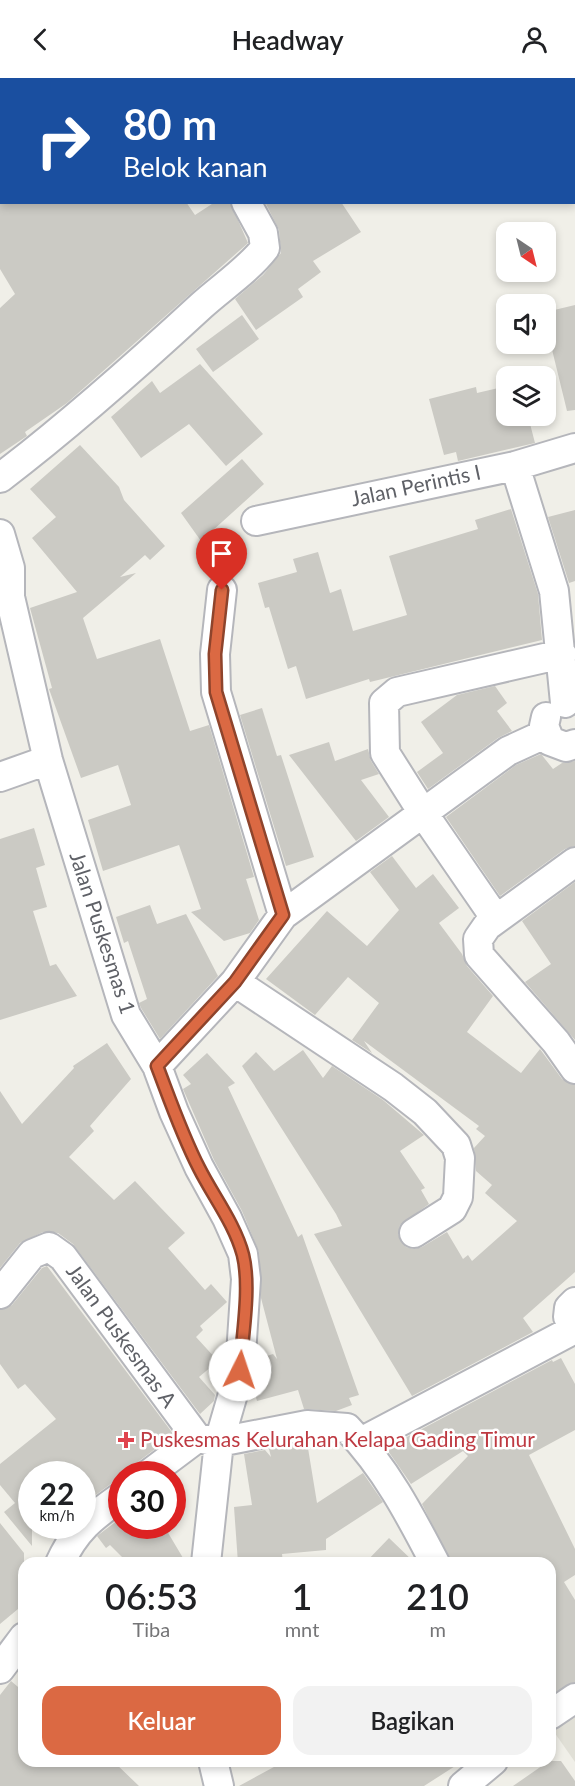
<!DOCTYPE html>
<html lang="id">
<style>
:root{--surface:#fff;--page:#f2f2f2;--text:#202124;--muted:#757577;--accent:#db6943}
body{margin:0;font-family:Lato,sans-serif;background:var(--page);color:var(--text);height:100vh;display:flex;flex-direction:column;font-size:22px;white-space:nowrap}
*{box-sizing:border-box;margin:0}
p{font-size:20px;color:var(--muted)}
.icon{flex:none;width:33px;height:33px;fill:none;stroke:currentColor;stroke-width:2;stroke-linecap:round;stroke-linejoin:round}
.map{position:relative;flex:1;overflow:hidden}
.sheet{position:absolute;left:18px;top:1479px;width:538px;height:210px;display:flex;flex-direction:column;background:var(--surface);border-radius:18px;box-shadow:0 3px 9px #0003}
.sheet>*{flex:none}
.guide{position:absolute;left:0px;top:0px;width:576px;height:126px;box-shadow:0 3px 9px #0003;background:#1a4fa0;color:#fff;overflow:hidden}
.needle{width:39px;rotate:145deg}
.buttons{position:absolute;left:496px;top:144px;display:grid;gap:12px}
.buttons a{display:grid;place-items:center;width:60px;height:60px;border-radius:12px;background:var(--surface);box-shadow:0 3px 9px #0003;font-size:30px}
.speed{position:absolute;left:18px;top:1383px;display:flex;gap:12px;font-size:30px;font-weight:700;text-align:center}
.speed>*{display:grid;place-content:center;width:78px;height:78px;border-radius:50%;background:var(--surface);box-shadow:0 3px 9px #0003;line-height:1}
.speed small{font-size:15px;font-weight:400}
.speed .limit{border:9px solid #d22;background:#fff;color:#111}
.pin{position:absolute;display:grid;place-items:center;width:51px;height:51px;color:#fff;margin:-62px -26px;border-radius:50% 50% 50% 0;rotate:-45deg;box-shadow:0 0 6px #0007}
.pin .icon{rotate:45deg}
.me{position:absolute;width:66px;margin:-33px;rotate:4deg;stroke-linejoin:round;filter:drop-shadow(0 0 4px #0008)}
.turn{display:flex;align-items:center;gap:21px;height:126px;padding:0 24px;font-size:27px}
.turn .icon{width:78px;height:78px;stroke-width:2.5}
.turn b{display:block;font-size:42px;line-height:51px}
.eta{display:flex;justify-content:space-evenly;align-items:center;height:102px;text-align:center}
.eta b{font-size:36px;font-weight:600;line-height:42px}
.button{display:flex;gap:12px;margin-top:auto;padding:12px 24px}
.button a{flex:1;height:69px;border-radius:18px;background:var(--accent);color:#fff;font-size:24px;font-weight:600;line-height:69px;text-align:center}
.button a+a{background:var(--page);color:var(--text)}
header{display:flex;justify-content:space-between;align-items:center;height:78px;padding:0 24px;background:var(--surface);font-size:27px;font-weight:600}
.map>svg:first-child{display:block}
.education{fill:#e0dfd6}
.building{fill:#cbcac4}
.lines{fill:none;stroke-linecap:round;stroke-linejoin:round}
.minor-casing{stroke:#b5b6bb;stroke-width:32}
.minor{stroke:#fff;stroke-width:28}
.route-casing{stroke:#8e442c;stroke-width:15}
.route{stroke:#db6943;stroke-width:10}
.health-dot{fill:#e0444e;stroke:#fff;stroke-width:2}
.labels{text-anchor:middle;stroke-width:5;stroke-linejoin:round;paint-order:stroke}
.street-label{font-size:21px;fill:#5f6167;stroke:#fff}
.health-label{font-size:21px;fill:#be3a42;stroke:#fff;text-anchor:start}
</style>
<header><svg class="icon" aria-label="back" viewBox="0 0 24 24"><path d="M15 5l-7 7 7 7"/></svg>Headway<svg class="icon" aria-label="person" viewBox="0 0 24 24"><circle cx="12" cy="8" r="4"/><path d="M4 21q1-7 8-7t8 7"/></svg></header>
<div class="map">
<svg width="575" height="1708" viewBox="0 0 575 1708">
<rect width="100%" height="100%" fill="#f0efe8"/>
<path class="education" d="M575 1635V1684L552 1651Z"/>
<path class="building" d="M0 124H186L195 137 215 124H230L248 165 67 325 25 354 27 358 0 376V230L15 216 0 191Z
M265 124H341L361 154 313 183 321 194 298 211 303 219 256 252 235 221 263 197 281 175 279 152Z
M575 227V332L567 333 546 247V234Z
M242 237 259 261 213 294 196 271Z
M200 286 263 356 226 388 189 346 141 380 111 339 152 303 160 315Z
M507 308V338H528L535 365 458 383 456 374 444 377 429 321 476 309 477 315Z
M80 367 119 409 124 422 165 468 150 482 145 477 120 499 136 495 83 540 97 581 160 561 190 653 209 647 254 799 246 801 259 842 250 855 224 863 191 834 201 831 179 767 103 793 88 742 131 727 118 687 81 700 49 611 52 610 30 530 77 514 32 460 56 439 30 411Z
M242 381 264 406 201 463 181 435Z
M511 431 538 516 542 562 370 604 369 601 306 621 296 588 288 591 269 529 265 530 258 505 297 494 293 481 318 474 330 515 341 511 353 553 407 537 389 478 478 451 475 442Z
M575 432V503L569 505 548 439Z
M495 608 507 625 497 633 512 653 498 660 428 711 417 694 443 675 421 644 457 617Z
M262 630 277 678 281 677 314 779 286 788 240 637Z
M329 664 335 683 368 671 371 683 379 696 361 702 389 739 356 763 289 677Z
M541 676 553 691 562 685 575 683V768L565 771 500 818 446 739 516 687Z
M34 750 45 787 36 790 47 829 33 833 50 888 56 886 77 918 0 942V761Z
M392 778 416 810 433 796 459 830 439 845 462 876 467 888 493 918 467 954 521 995 540 971 562 1001 575 1007V1194L523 1240 533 1254 412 1318 314 1156 342 1148 336 1136 242 988 256 974 274 993 303 972 323 1000 332 988 383 1022 424 1057 400 1073 425 1110 421 1112 429 1126 400 1147 398 1156 406 1169 414 1171 422 1169 447 1154 463 1181 468 1177 472 1183 517 1143 485 1115 492 1107 476 1093 474 1070 485 1058 476 1051 479 1048 364 963 372 975 352 962 379 925 348 899 315 937 266 901 327 833 367 868 399 832 370 794Z
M575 804V962L525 904 551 886 522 843Z
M150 827 157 846 186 836 218 898 160 961 141 930 139 925 147 921 128 863 124 865 116 839Z
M107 965 131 1001 90 1048 94 1053 69 1079 114 1122 135 1103 185 1155 168 1170 205 1212 211 1206 227 1224 200 1248 203 1252 196 1259 218 1283 199 1299 215 1317 214 1323 200 1336 73 1166 58 1155 43 1154 20 1165 0 1190V1013L22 1046 74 990 73 988Z
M207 975 235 1005 228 1009 298 1159 302 1156 359 1317 349 1320 352 1327 336 1333 304 1331 298 1312 257 1323 253 1308 257 1281 273 1276 277 1281 261 1220 259 1174 242 1133 214 1082 183 1011 191 1006 183 997Z
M47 1188 174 1357 139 1383 133 1396H122V1402L112 1405 82 1427V1396H32V1468L4 1434 15 1425 0 1407V1386L56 1341 25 1306 18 1311 0 1286V1232L12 1227 42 1190Z
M561 1280 575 1306V1352L529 1377 575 1471V1497L564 1504 575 1522V1604L550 1617V1485H451L422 1426 468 1378 463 1373 411 1406 386 1370 552 1282 553 1284Z
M307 1364 317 1425 363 1395 383 1424 326 1461V1472L282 1476 283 1485H238L234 1429 252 1427 244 1376 265 1372 271 1379 269 1371Z
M122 1439V1448H164L186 1485H128L110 1467 106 1470 97 1458Z
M0 1445 24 1475V1526L0 1546Z
M389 1460 415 1485H365Z
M11 1603 24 1614V1683H113L139 1708H0V1617Z
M285 1683H463L424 1708H239Z
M549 1683H561L575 1703V1708H513Z"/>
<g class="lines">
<g class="minor-casing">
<path id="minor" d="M178 0 179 2
M116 2 122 0
M0 33 2 32
M515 388 554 513 565 625
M0 400C71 346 136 288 201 228 222 209 248 192 265 170L263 155 246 124
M256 443 515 388 575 370
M0 456 10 490V519L48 682 126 937 157 988 174 1034 199 1089 227 1140 243 1176 246 1201 240 1292 219 1364 206 1485
M222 512 215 576 216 614 283 837
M546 639 544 648 550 663 566 669 575 666
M0 699 48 682
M575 784 487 848 478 861 479 877 556 964 575 991
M496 841 423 735 385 675 384 625 397 614 562 576
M235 904 393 1009 425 1034 456 1067 460 1080 458 1119 452 1131 414 1155
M157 988 235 904 283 837 508 673 545 656
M0 1216 32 1176 49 1169 63 1179 197 1360 219 1364 307 1347 347 1350C385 1389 410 1437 435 1485
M575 1224 569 1230 568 1239 575 1250
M361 1364 575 1251
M149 1396 197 1360
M60 1485C75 1452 92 1439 122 1418
M0 1591 24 1559
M550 1637 575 1620
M213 1683 219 1708
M463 1708 493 1683"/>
</g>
<use href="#minor" class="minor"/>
</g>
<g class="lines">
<g class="route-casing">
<path id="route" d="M222 512 215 576 216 614 283 837 235 904 157 988C170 1022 182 1057 199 1090 213 1118 235 1146 243 1177 251 1210 242 1258 240 1292"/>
</g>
<use href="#route" class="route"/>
</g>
<path class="health-dot" d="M123 1353h6v6h6v6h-6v6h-6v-6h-6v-6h6z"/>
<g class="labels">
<g class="street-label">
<text transform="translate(416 408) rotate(-12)" y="7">Jalan Perintis I</text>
<text transform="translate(102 855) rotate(72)" y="7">Jalan Puskesmas 1</text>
<text transform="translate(121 1258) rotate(54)" y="7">Jalan Puskesmas A</text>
</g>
<g class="health-label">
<text x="140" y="1369">Puskesmas Kelurahan Kelapa Gading Timur</text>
</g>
</g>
</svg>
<div class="buttons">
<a><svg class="needle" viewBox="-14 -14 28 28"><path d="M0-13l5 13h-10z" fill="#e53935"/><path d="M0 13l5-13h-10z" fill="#757577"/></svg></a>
<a><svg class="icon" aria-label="sound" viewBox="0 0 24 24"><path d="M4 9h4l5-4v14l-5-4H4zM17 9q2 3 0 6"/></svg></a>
<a><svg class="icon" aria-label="layers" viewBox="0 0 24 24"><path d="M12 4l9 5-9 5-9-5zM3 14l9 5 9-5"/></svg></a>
</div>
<div class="speed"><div>22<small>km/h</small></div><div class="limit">30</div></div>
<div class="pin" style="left:222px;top:512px;background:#d93025"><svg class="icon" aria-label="arrive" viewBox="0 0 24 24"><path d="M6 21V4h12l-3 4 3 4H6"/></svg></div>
<svg class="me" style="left:240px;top:1292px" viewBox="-20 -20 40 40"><circle r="19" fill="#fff"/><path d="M0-13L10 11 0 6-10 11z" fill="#db6943"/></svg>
<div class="guide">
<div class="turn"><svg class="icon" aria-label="right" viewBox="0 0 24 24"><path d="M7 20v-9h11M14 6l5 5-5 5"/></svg><div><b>80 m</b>Belok kanan</div></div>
</div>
<section class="sheet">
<div class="eta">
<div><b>06:53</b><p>Tiba</p></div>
<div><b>1</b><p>mnt</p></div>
<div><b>210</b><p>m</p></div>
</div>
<div class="button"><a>Keluar</a><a>Bagikan</a></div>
</section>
</div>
